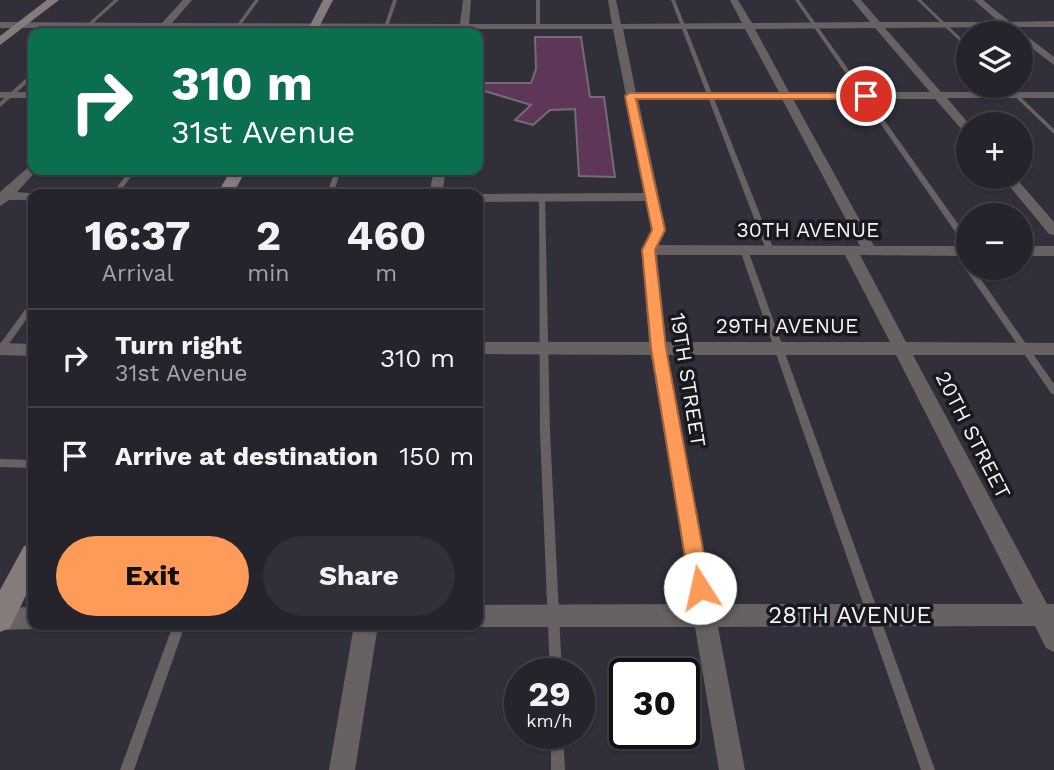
<!DOCTYPE html>
<meta charset="utf-8">
<style>
:root{--surface:#25242c;--page:#313038;--text:#f1f3f6;--muted:#a3a4a9;--line:#424148;--accent:#fe9b58}
body{margin:0;font-family:"Work Sans",sans-serif;background:var(--page);color:var(--text);height:100vh;display:flex;flex-direction:column;font-size:26px;white-space:nowrap}
*{box-sizing:border-box;margin:0}
p{font-size:23px;color:var(--muted)}
.icon{flex:none;width:38px;height:38px;fill:none;stroke:currentColor;stroke-width:2;stroke-linecap:round;stroke-linejoin:round}
.map{position:relative;flex:1;overflow:hidden}
.drawer{position:absolute;left:28px;top:189px;width:455px;height:441px;display:flex;flex-direction:column;background:var(--surface);border-radius:14px;box-shadow:0 2px 5px #0004,0 0 0 2px var(--line)}
.drawer>*{flex:none}
.guide{position:absolute;left:28px;top:28px;width:455px;height:147px;border-radius:14px;box-shadow:0 2px 5px #0004,0 0 0 2px var(--line);background:#0b6e4f;color:#fff;overflow:hidden}
.controls{position:absolute;left:956px;top:21px;display:grid;gap:14px}
.controls a{display:grid;place-items:center;width:77px;height:77px;border-radius:50%;background:var(--surface);box-shadow:0 2px 5px #0004,0 0 0 2px var(--line);font-size:35px}
.speed{position:absolute;left:504px;top:658px;display:flex;gap:14px;font-size:35px;font-weight:700;text-align:center}
.speed>*{display:grid;place-content:center;width:91px;height:91px;border-radius:50%;background:var(--surface);box-shadow:0 2px 5px #0004,0 0 0 2px var(--line);line-height:1}
.speed small{font-size:18px;font-weight:400}
.speed .limit{border:4px solid #111;border-radius:10px;background:#fff;color:#111}
.pin{position:absolute;display:grid;place-items:center;width:60px;height:60px;color:#fff;margin:-30px;border:4px solid #fff;border-radius:50%;box-shadow:0 2px 7px #0007}
.me{position:absolute;width:77px;margin:-38px;rotate:350deg;stroke-linejoin:round;filter:drop-shadow(0 0 5px #0008)}
.turn{display:flex;align-items:center;gap:24px;height:147px;padding:0 28px;font-size:32px}
.turn .icon{width:91px;height:91px;stroke-width:2.5}
.turn b{display:block;font-size:49px;line-height:60px}
.eta{display:flex;justify-content:space-evenly;align-items:center;height:119px;text-align:center}
.eta b{font-size:42px;font-weight:700;line-height:49px}
.primary-button{display:flex;gap:14px;margin-top:auto;padding:14px 28px}
.primary-button a{flex:1;height:80px;border-radius:42px;background:var(--accent);color:#111;font-size:28px;font-weight:700;line-height:80px;text-align:center}
.primary-button a+a{background:var(--page);color:var(--text)}
ul{padding:0;list-style:none}
li{display:flex;align-items:center;gap:21px;height:98px;padding:0 28px;border-top:2px solid var(--line)}
li div{flex:1}
li b{display:block;font-size:26px}
li em{font-style:normal}
.map>svg:first-child{display:block}
.building{fill:#5e3658;stroke:#756b73;stroke-width:2}
.lines{fill:none;stroke-linecap:round;stroke-linejoin:round}
.lane{fill:#676161;fill-rule:evenodd}
.street{fill:#676161;fill-rule:evenodd}
.secondary{fill:#857b7b;fill-rule:evenodd}
.route{fill:#fe9b58;stroke:#a56539;stroke-width:2}
.labels{text-anchor:middle;stroke-width:7;stroke-linejoin:round;paint-order:stroke}
.street-label{font-size:21px;fill:#f2f2f8;stroke:#19191d}
.near-street-label{font-size:24px;fill:#f2f2f8;stroke:#19191d}
</style>
<div class="map">
<svg width="1054" height="770" viewBox="0 0 1054 770">
<rect width="100%" height="100%" fill="#31303a"/>
<path class="building" d="M535 37H581L590 97H604L615 177 579 176 575 109 550 110 533 125 515 120 531 105 478 89V83H531L536 69Z"/>
<g class="lines">
<path class="lane" d="M114 0H119L82 33H78Z
M255 0H259L235 33H231Z
M393 0H397L386 33H382Z
M536 0H540V27L538 28 536 27Z
M671 0H675L774 250 773 252H770L766 250Z
M795 0H799L968 238V246H965Z
M917 0H921L968 45V49Z
M31 74H33V78L0 107V102Z
M1004 86H1009L1054 129V134Z
M130 170H136L118 194H112Z
M335 170H341L333 194H327Z
M542 196 545 198 550 432 562 674H550L540 432 539 198Z
M741 248H744L748 250 935 770H921L740 250Z
M955 249H961L968 260V268H973L1054 384V395L1051 393 966 270 954 251Z
M33 302V310L3 352 0 353V344L30 303Z
M0 459 33 460V468L0 467Z
M173 625H185L134 770H120Z
M551 733H563L565 770H551Z"/>
<path class="street" d="M183 0H192L172 23 460 24 463 0H471L469 24H612L608 0H616L621 24 742 23 730 0H738L752 23 870 22 852 0H861L880 22H999L974 0H983L1010 22 1054 21V27H1016L1011 30 1005 27 885 28 941 92H1054V98H947L969 124 968 133 964 132 935 99H793L874 246H968V256L860 255 906 342 1054 343V355H913L1047 604H1054V652L1046 648 1035 626 718 627 745 770H719L695 627H478L472 625H478V605L692 604 651 355 478 354V342H649L642 250 652 230 646 201 478 202V194L645 193 613 29H468V33H458L459 29 167 28 163 33H158L155 31 157 28H0V22L162 23ZM875 28 930 92H789L755 29ZM623 29H745L779 92 636 93ZM638 99H782L860 246 658 245 666 230ZM657 255H845L890 342H666ZM668 355H896L1023 604H714Z
M1020 31 1054 57V65L1020 39V33H1016Z
M0 92H33V98H0Z
M33 163V170H37L17 192 38 194H33V200H9L0 206V192Z
M434 170H446L442 194H429Z
M1002 177H1015L1054 222V235L1049 234Z
M1020 246H1054V256H1020Z
M0 343 33 344V356L0 355Z
M33 607V625L41 626 33 629 0 630V608Z
M354 625H378L355 770H329Z"/>
<path class="secondary" d="M47 0H59L0 45V36Z
M323 0H333L316 33H306Z
M231 170H246L233 194H217Z
M33 543V581L10 628 0 632V590L24 546Z"/>
</g>
<path class="route" d="M630 93H866L870 96 866 99H636L665 230 655 250 666 348 710 588 707 595 700 598 693 595 690 588 651 348 642 250 652 230 625 96Z"/>
<g class="labels">
<g class="street-label">
<text x="808" y="237">30TH AVENUE</text>
<text x="787" y="333">29TH AVENUE</text>
<text transform="translate(688 380) rotate(81)" y="7">19TH STREET</text>
<text transform="translate(973 435) rotate(63)" y="7">20TH STREET</text>
</g>
<g class="near-street-label">
<text x="850" y="623">28TH AVENUE</text>
</g>
</g>
</svg>
<div class="controls">
<a><svg class="icon" aria-label="layers" viewBox="0 0 24 24"><path d="M12 4l9 5-9 5-9-5zM3 14l9 5 9-5"/></svg></a>
<a>+</a>
<a>−</a>
</div>
<div class="speed"><div>29<small>km/h</small></div><div class="limit">30</div></div>
<div class="pin" style="left:866px;top:96px;background:#d93025"><svg class="icon" aria-label="arrive" viewBox="0 0 24 24"><path d="M6 21V4h12l-3 4 3 4H6"/></svg></div>
<svg class="me" style="left:700px;top:588px" viewBox="-20 -20 40 40"><circle r="19" fill="#fff"/><path d="M0-13L10 11 0 6-10 11z" fill="#fe9b58"/></svg>
<div class="guide">
<div class="turn"><svg class="icon" aria-label="right" viewBox="0 0 24 24"><path d="M7 20v-9h11M14 6l5 5-5 5"/></svg><div><b>310 m</b>31st Avenue</div></div>
</div>
<section class="drawer">
<div class="eta">
<div><b>16:37</b><p>Arrival</p></div>
<div><b>2</b><p>min</p></div>
<div><b>460</b><p>m</p></div>
</div>
<ul>
<li><svg class="icon" aria-label="right" viewBox="0 0 24 24"><path d="M7 20v-9h11M14 6l5 5-5 5"/></svg><div><b>Turn right</b><p>31st Avenue</p></div><em>310 m</em></li>
<li><svg class="icon" aria-label="arrive" viewBox="0 0 24 24"><path d="M6 21V4h12l-3 4 3 4H6"/></svg><div><b>Arrive at destination</b></div><em>150 m</em></li>
</ul>
<div class="primary-button"><a>Exit</a><a>Share</a></div>
</section>
</div>
